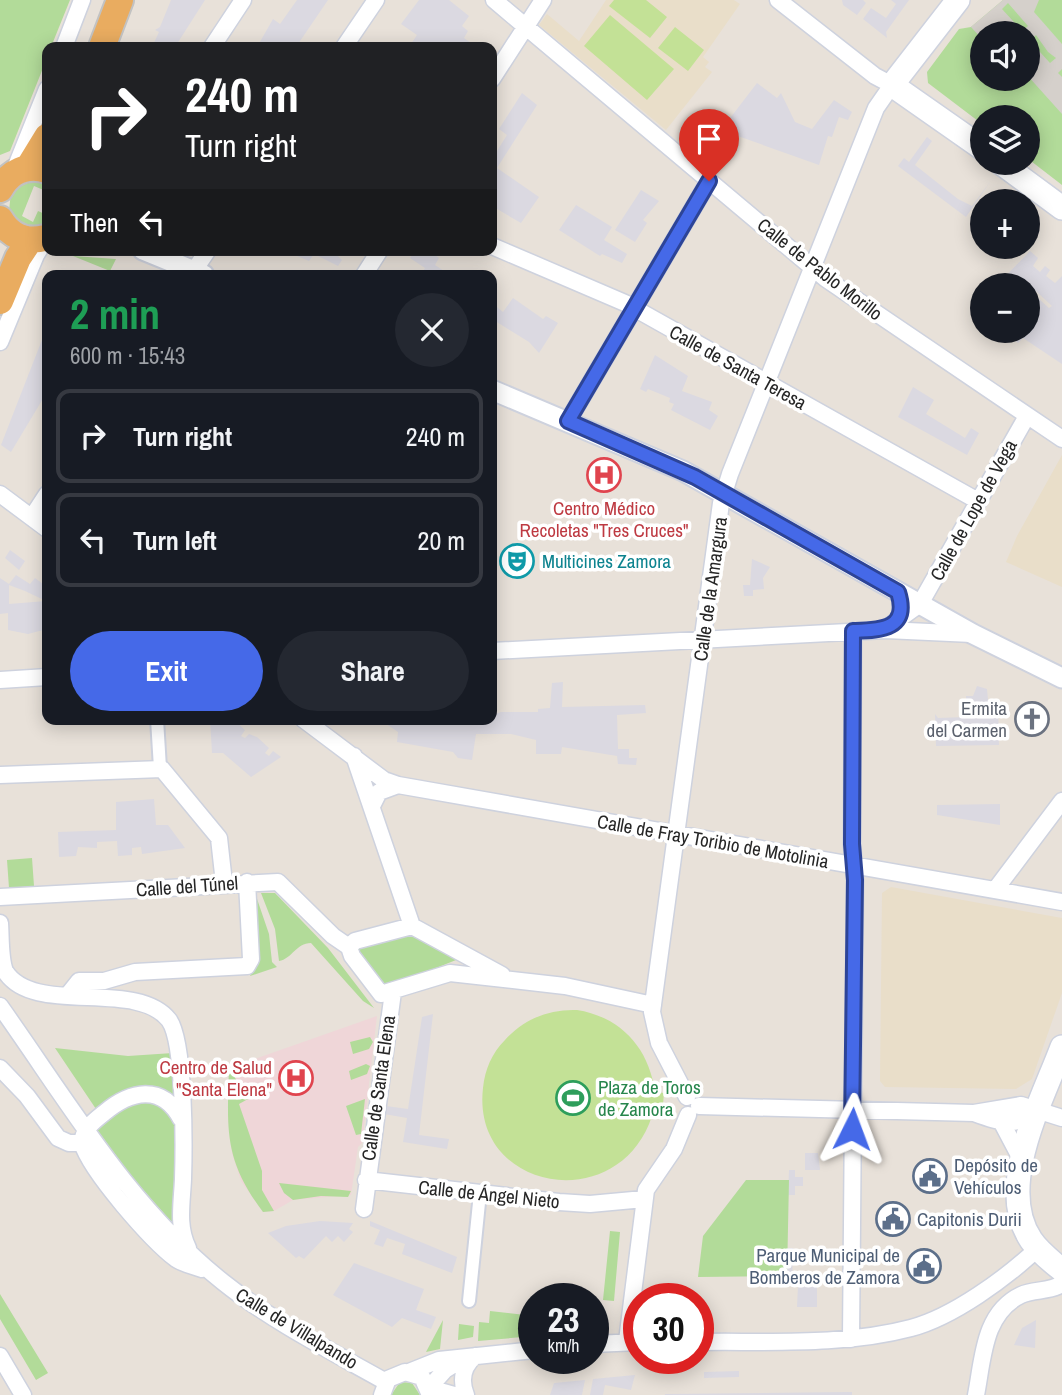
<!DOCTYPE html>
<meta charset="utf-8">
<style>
:root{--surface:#171b24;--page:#242831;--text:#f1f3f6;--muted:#9ea1a6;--line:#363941;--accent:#4569e8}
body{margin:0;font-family:"Archivo Narrow",sans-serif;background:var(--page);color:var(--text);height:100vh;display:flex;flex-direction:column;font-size:26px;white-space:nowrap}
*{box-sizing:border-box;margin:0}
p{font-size:23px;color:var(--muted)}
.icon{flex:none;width:38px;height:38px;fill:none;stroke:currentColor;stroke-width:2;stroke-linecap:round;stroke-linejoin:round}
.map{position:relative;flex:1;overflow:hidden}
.side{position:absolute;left:42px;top:270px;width:455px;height:455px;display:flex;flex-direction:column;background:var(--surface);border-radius:14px;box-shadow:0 4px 18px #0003}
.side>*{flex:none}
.top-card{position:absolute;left:42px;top:42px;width:455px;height:214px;border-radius:14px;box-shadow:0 4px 18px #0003;background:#202124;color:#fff;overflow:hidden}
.buttons{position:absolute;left:970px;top:21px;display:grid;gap:14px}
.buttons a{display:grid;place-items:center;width:70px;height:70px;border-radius:50%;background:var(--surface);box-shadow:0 4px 18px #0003;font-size:35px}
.speed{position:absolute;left:518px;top:1283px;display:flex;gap:14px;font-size:35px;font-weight:700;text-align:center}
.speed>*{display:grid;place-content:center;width:91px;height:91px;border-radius:50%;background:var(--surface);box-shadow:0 4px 18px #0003;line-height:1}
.speed small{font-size:18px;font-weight:400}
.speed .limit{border:10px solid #d22;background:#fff;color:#111}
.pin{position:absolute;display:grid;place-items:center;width:60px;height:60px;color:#fff;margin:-72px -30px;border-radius:50% 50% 50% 0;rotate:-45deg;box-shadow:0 0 7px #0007}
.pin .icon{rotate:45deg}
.me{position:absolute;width:77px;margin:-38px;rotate:3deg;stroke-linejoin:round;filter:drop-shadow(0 0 5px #0008)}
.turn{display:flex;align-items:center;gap:24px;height:147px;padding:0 28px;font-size:32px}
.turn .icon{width:91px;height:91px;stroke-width:2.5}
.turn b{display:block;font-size:49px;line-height:60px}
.then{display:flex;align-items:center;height:66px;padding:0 28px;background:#0003;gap:14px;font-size:26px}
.round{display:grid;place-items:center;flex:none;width:74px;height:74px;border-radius:37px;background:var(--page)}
.head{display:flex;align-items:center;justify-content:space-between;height:119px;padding:0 28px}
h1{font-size:42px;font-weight:700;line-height:52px;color:#1e9e55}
.cta{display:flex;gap:14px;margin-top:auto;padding:14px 28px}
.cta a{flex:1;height:80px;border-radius:42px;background:var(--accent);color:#fff;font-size:28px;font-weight:700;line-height:80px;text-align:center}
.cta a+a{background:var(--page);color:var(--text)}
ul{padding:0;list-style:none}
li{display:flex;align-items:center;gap:21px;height:94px;margin:0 14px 10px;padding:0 14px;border:4px solid var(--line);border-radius:14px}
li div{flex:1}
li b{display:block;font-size:26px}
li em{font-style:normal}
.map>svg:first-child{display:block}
.industrial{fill:#dbd9e1;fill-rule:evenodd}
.education{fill:#e9dec9}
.medical{fill:#efd6d8}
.green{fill:#b2db99;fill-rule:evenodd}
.pitch{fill:#c3e196}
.plaza{fill:#d5d0cb;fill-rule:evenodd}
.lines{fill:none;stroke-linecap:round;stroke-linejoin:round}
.pedestrian-casing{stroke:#ced2de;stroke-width:16}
.minor-casing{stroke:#ced2de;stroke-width:19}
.tertiary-casing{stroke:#ced2de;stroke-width:23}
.secondary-casing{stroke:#ced2de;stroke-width:26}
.trunk-casing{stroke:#c2c2c2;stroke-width:30}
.pedestrian{stroke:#fff;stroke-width:12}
.minor{stroke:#fff;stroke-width:16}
.tertiary{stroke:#fff;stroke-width:19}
.secondary{stroke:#fff;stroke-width:23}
.trunk{stroke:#e9ac60;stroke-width:26}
.route-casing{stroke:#2d4497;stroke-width:18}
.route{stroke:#4569e8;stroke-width:12}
.labels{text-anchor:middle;stroke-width:7;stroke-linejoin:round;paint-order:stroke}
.street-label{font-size:19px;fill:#262626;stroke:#fff}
.health-label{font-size:19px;fill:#be3a42;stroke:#fff}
.culture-label{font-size:19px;fill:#0d838f;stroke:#fff;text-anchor:start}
.worship-label{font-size:19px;fill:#5b616d;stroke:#fff;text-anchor:end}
.leisure-label{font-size:19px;fill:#27864d;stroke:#fff;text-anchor:start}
.service-label{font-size:19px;fill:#4e5e75;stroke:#fff;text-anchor:start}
</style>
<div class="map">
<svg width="1062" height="1395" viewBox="0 0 1062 1395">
<rect width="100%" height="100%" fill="#e8e1d9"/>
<path class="industrial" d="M171 0H205L175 47H152L159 32 155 30 160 27Z
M297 0H328L296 47H257L273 19 280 24Z
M419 0H449L469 16 462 26 468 31 464 38 471 43 468 47H409L417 35 401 24Z
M842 0H863L866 3 857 15 843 5Z
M891 0H909L886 32 887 38 863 19 871 8 886 18 896 4Z
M757 83 777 98 781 93 795 122 812 129 834 100 852 112 848 120 839 117 832 137 828 136 819 165 721 130Z
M522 93 537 105 497 168 539 197 521 223 492 206V159L507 135 499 129Z
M927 137 932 141 915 165 958 199 972 206 990 182 966 217 898 166 904 158 909 162Z
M641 190 659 201 643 220 647 223 635 242 615 230Z
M576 205 612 227 604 240 627 254 622 263 602 254 600 256 559 230Z
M283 250H332L342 260 338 266 314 254 309 261Z
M416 250H428L439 258 435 265 450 275H421L425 268 410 258Z
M1030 251 1038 258 1033 266 1040 272 1045 266 1050 270 1046 276 1055 283 1062 276V364L1023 338 1018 343 1005 331H1027V288L1049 308 1052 306 1023 279 1021 282 1024 285H997Z
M513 298 543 319 546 316 558 323 539 353 529 342 492 319V303L503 312Z
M47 327V392L11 452 1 445Z
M655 355 688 376 682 391 712 402 709 410 718 416 710 430 671 410 674 404 669 402 670 398 648 389 646 392 640 389Z
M913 387 934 400 926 414 965 438 971 428 979 433 967 455 898 417Z
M10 550 25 561 19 570 5 558Z
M752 559 770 567 763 578 764 589 753 590V596H744L743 585H750Z
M16 575 30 584 35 578 47 587V629L28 634 8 630V613L0 614V578L9 584ZM9 585 25 591 46 601 9 604Z
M563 682 562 707 645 705 646 713 617 715 618 749H629V758H637L636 765 618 764 617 756 562 747 561 754H536V740L511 734H476L472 760 458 758 453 752 397 742 398 732 379 719H492V715L501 712H538V709L550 708 552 683Z
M977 686 987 689 988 700H998L999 745 936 746 935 714 938 718 966 717V696H973Z
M210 719 226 722 227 719 234 720 245 730 241 736 245 738 249 734 257 737 269 748 265 753 269 756 273 751 281 757 251 777 223 753H212Z
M154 799 156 825H168L185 848 142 854 141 847 132 848V855L118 856 117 841 97 842V848L78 847 76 856 59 857 58 832 116 830V802Z
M1000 804V825L937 815V805Z
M433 1014 419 1135 449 1139 447 1149 403 1142 407 1118 384 1114 386 1106 408 1109 422 1017Z
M805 1153H818L820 1170H805Z
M789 1170H795V1177H803V1186H795V1195H788Z
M320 1221 353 1223 349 1229 353 1232 344 1242 338 1236 332 1242 326 1236 304 1259 299 1256 296 1258 268 1233 286 1226Z
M370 1221 457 1257 452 1273 402 1254 405 1244 387 1238 383 1247 374 1244 380 1230 370 1226Z
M787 1248H793L792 1286H787Z
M354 1263 424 1289 416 1310 436 1317 431 1329 402 1318 392 1327 333 1295Z
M798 1286H817V1307H797Z
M1036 1320 1035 1348 1014 1345 1022 1328Z
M739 1371V1377L704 1378V1372Z
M635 1375 631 1390 605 1385 603 1395H590L593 1379Z
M585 1380 582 1395H550L554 1383Z
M852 1392V1395H665V1394Z"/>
<path class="education" d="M606 0H734L740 4 703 57 709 62 705 67 712 72 666 130 539 25 547 14 579 41Z
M1062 455V587L1006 562 1017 536Z
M891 887 1062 918V993L1032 1079 1016 1089 885 1087 880 1081 882 893Z"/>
<path class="medical" d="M377 1016 362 1143 358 1147 351 1195 293 1200 274 1211 263 1212 241 1181 232 1153 228 1118 229 1068Z"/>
<path class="green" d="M0 0H70L51 47H47V58L10 151 0 155Z
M1003 0H1062V185L1027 158V117H982V124L928 83 927 72 959 29 971 27ZM982 33H1027V79H982Z
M25 179 47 182V205L42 203 46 191 34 186 22 216 33 222 38 211 47 215 45 226 24 228 9 211 11 192Z
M73 256 116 259 110 271Z
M32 858 34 886 9 888 7 860Z
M255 893 269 934 272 962 277 967 250 976 256 964Z
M261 893H275L328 948 374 1008 363 1001 311 943C296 943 292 959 279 961L275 929Z
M409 932 457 958 456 960 384 989 356 949Z
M370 1037 373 1042 369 1049 353 1054 350 1042Z
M55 1048 128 1056 173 1053 176 1103 162 1092 98 1112Z
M366 1064 370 1066 367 1074 351 1080 349 1071Z
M229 1068 237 1081 245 1087 248 1099 239 1104 262 1171V1190L274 1211 263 1212C224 1160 227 1131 229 1068Z
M135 1099 161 1103 177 1123 175 1226 131 1176 95 1127Z
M365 1099 361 1134 356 1135 346 1106Z
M746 1180H789L787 1276 698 1277 703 1236Z
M279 1183 351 1191 348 1197 321 1196 293 1200 284 1193Z
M610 1231 620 1232 614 1301 603 1300Z
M0 1294 48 1373 36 1380 0 1319Z
M490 1311 534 1316V1336L478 1341 479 1322 489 1323Z
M443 1320 440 1349 426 1352Z
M459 1324 474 1326 473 1337 458 1340Z
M400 1382 412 1383 420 1395H391Z"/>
<path class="pitch" d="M614 0H646L667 17 650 38 609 6Z
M610 15 674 69 647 100 584 46Z
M675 27 704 50 688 71 658 48Z
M577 1010C621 1017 649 1048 655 1092L664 1093 662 1116H652C619 1217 471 1192 483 1088 485 1069 492 1053 505 1040 524 1019 549 1009 577 1010Z"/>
<path class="plaza" d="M1003 0H1039L1034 12 1062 44V69L1058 73 1062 77V114L1027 75V33H982V39L971 27ZM1008 3 1028 26 1022 31 1002 9ZM1036 35 1048 52 1056 58 1050 63 1030 41Z"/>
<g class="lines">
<g class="pedestrian-casing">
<path id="pedestrian" d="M157 719 160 768
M469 1301 480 1193"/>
</g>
<g class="minor-casing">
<path id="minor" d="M494 0 826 279 1062 439
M64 47 82 0
M212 47 243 0
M344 47 376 0
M492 79 543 0
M14 171 47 89
M492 246 625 303 978 501
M191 275 208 250
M364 275 380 250
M0 342 36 255 47 237
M568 421 709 181
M0 494 47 529
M32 517 47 494
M884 630 920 604 1027 416
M492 651 886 630 972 634
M0 680 47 677
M303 719 384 780 398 785
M354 756 412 926
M0 775 162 769 219 838 224 883
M373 804 379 792 398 785 1062 902
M995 890 1062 801
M0 897 278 882 333 936 349 947
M0 923C1 937 0 959 5 971 33 1017 136 978 169 1020 185 1042 184 1148 183 1179 182 1203 177 1226 188 1248
M412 926 502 975
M349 947 352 956 381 994 450 973 565 986 653 1005
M349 947 355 941 412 926
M67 996 79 981H104L135 972 247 966 251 959 247 882
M0 1006C69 1103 129 1207 223 1282 273 1322 331 1351 386 1382
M0 1068 27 1096 58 1138 69 1143H82
M687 1097 659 1043 652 1012 721 503 730 474 876 108 892 85 875 76 778 0
M699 1106 974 1113 1021 1105 1062 1118
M974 1113C998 1122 1016 1129 1038 1110
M181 1119C162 1083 130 1091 104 1113 94 1121 83 1129 82 1143 91 1172 151 1240 176 1259 183 1264 194 1266 202 1269
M1002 1123 1021 1159
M366 1180 559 1202 590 1204 644 1199
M364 1209 393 992
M851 1339 855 880 852 844 853 631
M627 1341 646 1190 674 1149 688 1115
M698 1342C769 1341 843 1346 911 1328 953 1317 1006 1278 1037 1249
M593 1344 639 1342
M0 1356 23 1395
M409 1372 439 1360 534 1350
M429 1388 445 1370 461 1360
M429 1388 454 1395
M382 1395 388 1379 405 1372 422 1377 430 1395
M466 1395C460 1380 463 1366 475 1356
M976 1395C983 1360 983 1313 1021 1295 1034 1289 1050 1292 1062 1284"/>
</g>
<g class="tertiary-casing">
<path id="tertiary" d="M143 250 204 275
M492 390 683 471 973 634 1062 678"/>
</g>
<g class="secondary-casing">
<path id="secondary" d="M958 0 892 85 982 148
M1001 163 1062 208
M1062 1047C1042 1101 995 1186 1031 1240 1039 1252 1051 1261 1062 1270"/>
</g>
<g class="trunk-casing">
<path id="trunk" d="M102 47 120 0
M28 168 47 137
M0 189C10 171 27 164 47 170
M0 219C10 236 26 243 45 238
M0 301 18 258 30 240"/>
</g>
<use href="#pedestrian" class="pedestrian"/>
<use href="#minor" class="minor"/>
<use href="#tertiary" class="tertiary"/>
<use href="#secondary" class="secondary"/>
<use href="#trunk" class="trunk"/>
</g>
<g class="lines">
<g class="route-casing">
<path id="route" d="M709 181 568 421 695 477 898 592C910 630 880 630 853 631L852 844 855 880 852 1129"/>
</g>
<use href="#route" class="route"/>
</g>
<defs>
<g id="hospital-ring" transform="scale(1.75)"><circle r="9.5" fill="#fff" stroke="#e0444e" stroke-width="1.5"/><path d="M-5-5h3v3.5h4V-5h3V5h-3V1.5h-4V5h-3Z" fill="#e0444e"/></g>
<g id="theatre-ring" transform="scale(1.75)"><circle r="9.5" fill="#fff" stroke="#0f9aa8" stroke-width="1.5"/><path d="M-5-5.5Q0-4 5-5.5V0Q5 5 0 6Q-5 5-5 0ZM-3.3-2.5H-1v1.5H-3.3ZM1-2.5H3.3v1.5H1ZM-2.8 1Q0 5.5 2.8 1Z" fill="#0f9aa8"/></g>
<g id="church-ring" transform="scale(1.75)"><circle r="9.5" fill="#fff" stroke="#6b7280" stroke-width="1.5"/><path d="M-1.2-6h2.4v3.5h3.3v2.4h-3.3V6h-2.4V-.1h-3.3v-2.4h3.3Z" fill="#6b7280"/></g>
<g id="stadium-ring" transform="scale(1.75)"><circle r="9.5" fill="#fff" stroke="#2e9e5b" stroke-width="1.5"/><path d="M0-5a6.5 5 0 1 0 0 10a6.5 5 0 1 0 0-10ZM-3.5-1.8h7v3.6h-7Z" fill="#2e9e5b"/></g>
<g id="civic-ring" transform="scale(1.75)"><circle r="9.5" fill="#fff" stroke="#5c6f8a" stroke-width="1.5"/><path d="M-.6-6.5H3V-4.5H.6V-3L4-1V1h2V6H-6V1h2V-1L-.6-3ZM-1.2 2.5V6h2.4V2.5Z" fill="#5c6f8a"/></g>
</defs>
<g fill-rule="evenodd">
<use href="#hospital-ring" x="604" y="475"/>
<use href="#theatre-ring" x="517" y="561"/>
<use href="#church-ring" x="1032" y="719"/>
<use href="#hospital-ring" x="296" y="1078"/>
<use href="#stadium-ring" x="573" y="1098"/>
<use href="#civic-ring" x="930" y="1176"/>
<use href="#civic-ring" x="893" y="1219"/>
<use href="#civic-ring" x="924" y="1266"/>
</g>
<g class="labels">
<g class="street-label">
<text transform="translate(820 269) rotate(38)" y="7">Calle de Pablo Morillo</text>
<text transform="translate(738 367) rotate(29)" y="7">Calle de Santa Teresa</text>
<text transform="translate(973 510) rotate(-61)" y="7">Calle de Lope de Vega</text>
<text transform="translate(710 589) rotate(-82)" y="7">Calle de la Amargura</text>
<text transform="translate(713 841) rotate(10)" y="7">Calle de Fray Toribio de Motolinia</text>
<text transform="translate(187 886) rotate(-4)" y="7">Calle del Túnel</text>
<text transform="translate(378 1088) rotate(-82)" y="7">Calle de Santa Elena</text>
<text transform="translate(489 1194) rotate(6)" y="7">Calle de Ángel Nieto</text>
<text transform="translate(297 1328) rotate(31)" y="7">Calle de Villalpando</text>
</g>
<g class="health-label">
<text x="604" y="515">Centro Médico<tspan x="604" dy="22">Recoletas "Tres Cruces"</tspan></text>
<text x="272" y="1074" text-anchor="end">Centro de Salud<tspan x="272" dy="22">"Santa Elena"</tspan></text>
</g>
<g class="culture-label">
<text x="542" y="568">Multicines Zamora</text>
</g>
<g class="worship-label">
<text x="1007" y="715">Ermita<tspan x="1007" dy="22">del Carmen</tspan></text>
</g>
<g class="leisure-label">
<text x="598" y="1094">Plaza de Toros<tspan x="598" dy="22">de Zamora</tspan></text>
</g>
<g class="service-label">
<text x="954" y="1172">Depósito de<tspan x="954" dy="22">Vehículos</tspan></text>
<text x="917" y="1226">Capitonis Durii</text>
<text x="900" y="1262" text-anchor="end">Parque Municipal de<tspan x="900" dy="22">Bomberos de Zamora</tspan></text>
</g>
</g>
</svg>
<div class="buttons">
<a><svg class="icon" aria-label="sound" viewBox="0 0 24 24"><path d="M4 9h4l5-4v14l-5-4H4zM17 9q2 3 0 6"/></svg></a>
<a><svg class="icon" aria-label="layers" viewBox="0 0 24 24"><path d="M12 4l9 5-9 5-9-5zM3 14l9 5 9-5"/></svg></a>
<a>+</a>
<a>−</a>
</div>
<div class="speed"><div>23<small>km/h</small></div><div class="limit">30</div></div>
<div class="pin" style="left:709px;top:181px;background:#d93025"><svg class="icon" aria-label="arrive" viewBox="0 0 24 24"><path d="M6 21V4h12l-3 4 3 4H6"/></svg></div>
<svg class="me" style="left:852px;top:1129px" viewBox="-20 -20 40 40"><path d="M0-17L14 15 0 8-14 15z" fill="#4569e8" stroke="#fff" stroke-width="4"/></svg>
<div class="top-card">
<div class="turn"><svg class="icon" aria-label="right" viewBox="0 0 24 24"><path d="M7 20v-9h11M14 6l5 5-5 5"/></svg><div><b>240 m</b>Turn right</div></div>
<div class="then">Then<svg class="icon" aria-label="left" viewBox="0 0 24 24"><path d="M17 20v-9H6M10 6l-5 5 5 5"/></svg></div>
</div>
<section class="side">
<div class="head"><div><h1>2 min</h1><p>600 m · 15:43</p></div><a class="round"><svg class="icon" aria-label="close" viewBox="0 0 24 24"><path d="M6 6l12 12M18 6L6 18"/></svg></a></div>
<ul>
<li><svg class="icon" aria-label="right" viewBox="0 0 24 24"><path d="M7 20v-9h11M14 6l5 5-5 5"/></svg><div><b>Turn right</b></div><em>240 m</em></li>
<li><svg class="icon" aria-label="left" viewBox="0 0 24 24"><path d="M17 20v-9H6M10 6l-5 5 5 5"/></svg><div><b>Turn left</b></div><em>20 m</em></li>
</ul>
<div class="cta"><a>Exit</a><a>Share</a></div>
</section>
</div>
